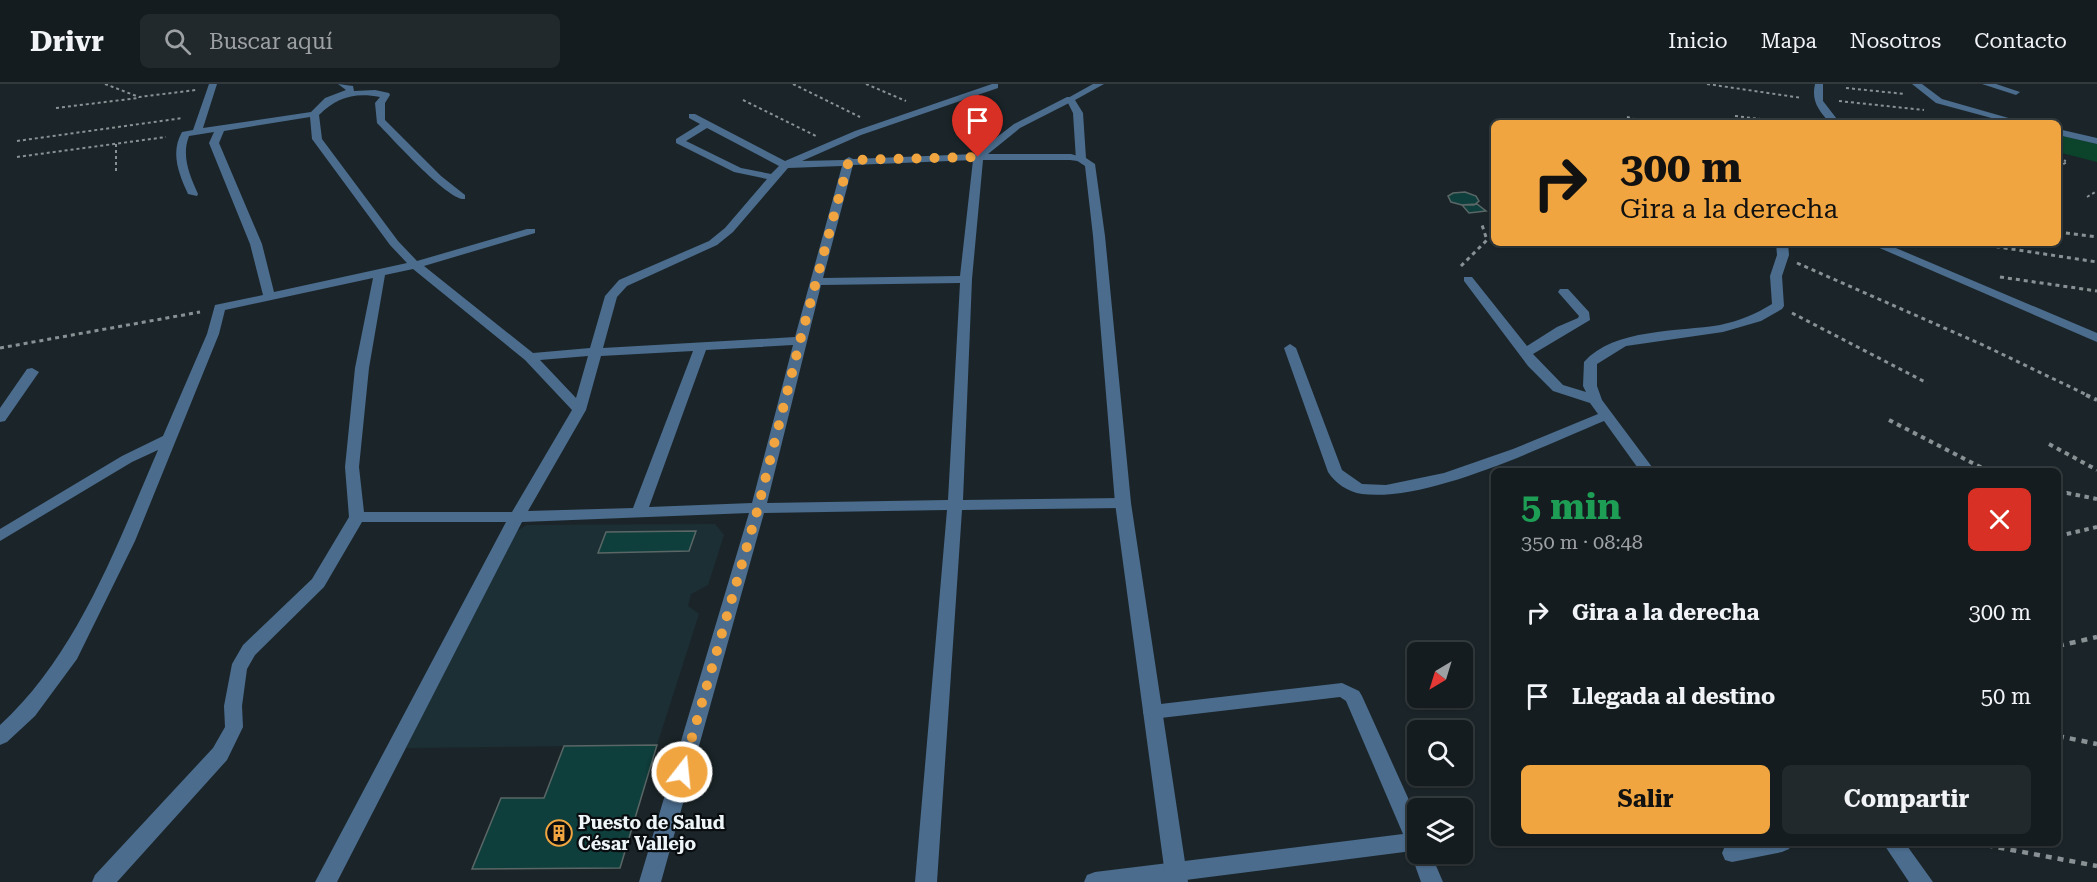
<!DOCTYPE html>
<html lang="es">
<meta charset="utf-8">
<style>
:root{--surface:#141c1f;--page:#21292c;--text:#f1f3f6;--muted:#9da1a4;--line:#333a3d;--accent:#f1a540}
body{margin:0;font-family:"Roboto Serif",serif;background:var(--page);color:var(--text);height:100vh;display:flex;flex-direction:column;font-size:22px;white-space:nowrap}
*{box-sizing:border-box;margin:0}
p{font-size:20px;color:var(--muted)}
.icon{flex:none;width:33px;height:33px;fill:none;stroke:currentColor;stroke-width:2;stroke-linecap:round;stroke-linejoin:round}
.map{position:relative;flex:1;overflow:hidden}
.sheet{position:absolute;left:1491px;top:384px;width:570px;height:378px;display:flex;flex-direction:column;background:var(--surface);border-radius:9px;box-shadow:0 2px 4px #0004,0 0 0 2px var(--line)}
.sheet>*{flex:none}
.banner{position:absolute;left:1491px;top:36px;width:570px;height:126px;border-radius:9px;box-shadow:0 2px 4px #0004,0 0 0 2px var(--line);background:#f1a540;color:#111;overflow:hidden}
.needle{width:39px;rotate:218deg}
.tools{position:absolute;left:1407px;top:558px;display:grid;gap:12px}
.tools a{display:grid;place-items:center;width:66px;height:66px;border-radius:9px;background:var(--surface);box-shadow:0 2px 4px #0004,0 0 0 2px var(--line);font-size:30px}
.pin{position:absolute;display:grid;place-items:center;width:51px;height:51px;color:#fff;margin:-62px -26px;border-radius:50% 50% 50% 0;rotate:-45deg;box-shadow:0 0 6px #0007}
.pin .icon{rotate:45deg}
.me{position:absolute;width:66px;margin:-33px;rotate:16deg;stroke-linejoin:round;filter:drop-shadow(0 0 4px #0008)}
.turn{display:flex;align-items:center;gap:21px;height:126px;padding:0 30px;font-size:27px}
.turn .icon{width:78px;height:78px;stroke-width:2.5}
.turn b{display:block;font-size:42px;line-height:51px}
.round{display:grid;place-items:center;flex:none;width:63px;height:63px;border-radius:9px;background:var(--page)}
.summary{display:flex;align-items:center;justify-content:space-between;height:102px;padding:0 30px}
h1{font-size:36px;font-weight:700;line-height:45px;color:#1e9e55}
.primary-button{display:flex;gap:12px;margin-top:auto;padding:12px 30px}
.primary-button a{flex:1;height:69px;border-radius:9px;background:var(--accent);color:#111;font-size:24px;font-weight:700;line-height:69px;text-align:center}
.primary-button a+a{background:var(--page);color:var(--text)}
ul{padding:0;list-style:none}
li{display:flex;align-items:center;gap:18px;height:84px;padding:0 30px}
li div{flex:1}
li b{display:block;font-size:22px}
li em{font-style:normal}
header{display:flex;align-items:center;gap:36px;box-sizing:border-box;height:84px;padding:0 30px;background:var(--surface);border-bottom:2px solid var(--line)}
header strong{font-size:28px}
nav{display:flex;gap:33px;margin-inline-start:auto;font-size:21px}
.search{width:420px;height:54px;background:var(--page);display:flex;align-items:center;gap:15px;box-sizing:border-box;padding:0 21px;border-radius:9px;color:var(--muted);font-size:22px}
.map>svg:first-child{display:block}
.built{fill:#1c2f35}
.green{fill:#0b432b}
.building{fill:#0f3f3d;stroke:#5a6766;stroke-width:1.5}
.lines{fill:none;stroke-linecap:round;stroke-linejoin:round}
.path-far3{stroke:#899195;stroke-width:2;stroke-dasharray:3 3;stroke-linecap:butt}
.path-far2{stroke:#899195;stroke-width:3;stroke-dasharray:4 4;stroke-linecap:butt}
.path-far1{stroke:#899195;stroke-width:4;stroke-dasharray:4.5 4.5;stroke-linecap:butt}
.path{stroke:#899195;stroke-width:4.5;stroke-dasharray:6 6;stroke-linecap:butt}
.minor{fill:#4b6c8d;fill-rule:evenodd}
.tertiary{fill:#4b6c8d;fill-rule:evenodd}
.route{stroke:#f1a540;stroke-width:10;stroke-dasharray:0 18}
.labels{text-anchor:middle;stroke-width:4.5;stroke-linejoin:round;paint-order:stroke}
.near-poi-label{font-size:18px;font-weight:bold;fill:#eef5f8;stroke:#090d0f;text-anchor:start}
</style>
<header>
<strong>Drivr</strong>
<div class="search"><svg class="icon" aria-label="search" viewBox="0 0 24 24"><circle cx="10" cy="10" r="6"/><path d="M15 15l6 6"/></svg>Buscar aquí</div>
<nav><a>Inicio</a><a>Mapa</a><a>Nosotros</a><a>Contacto</a></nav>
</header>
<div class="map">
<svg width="2097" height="798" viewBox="0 0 2097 798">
<rect width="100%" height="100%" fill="#1b2529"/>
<path class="built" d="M715 440 724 451 708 501 691 510 688 522 699 530 657 661 406 664 513 449 527 441Z"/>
<path class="green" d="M2058 51 2097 60V78L2058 68Z"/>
<path class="building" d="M1465 108 1476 112 1479 117 1474 121H1462L1451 118 1448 112 1453 109Z
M1477 120 1486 127 1469 129 1462 121Z
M696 447 689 467 598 469 606 448Z
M657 661 620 784 472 785 501 714H544L564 662Z"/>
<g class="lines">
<path class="path-far3" d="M105 0 139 13 196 6
M793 0 860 33
M866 0 906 17
M1707 0 1802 14
M1846 4 1905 10
M743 16 816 52
M1839 17 1924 26
M56 24 138 14
M1735 32 1794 39
M1627 33 1648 39
M17 57 183 34
M116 60V88
M17 73 166 53
M2058 75 2066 77
M2058 83 2067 78
M2087 113 2097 107"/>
<path class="path-far2" d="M2058 148 2097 153
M1972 159 2097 178
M1797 179 1983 261 2089 312
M1461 182 1487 156 1481 138
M2000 193 2097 207
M1792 229 1927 299
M0 264 200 228"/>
<path class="path-far1" d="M2086 311 2097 316
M1889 336 1988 387
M2049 360 2097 386
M2058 411 2067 409 2097 415
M2058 452 2097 443"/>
<path class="path" d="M2058 562 2097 553
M2058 652 2097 660
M1975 759 2097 782"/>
<path class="minor" d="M209 0H217L203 44 311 28 325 14 346 6 338 0 353 2 354 7 375 6 389 9 390 11 385 19V36L441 92 465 111V115C449 118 391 53 377 39L375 19 380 13C355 8 337 13 319 31L322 55 398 157 417 177 527 145H535V149L424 182 533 269 590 264 605 212 619 196 709 157 725 144 767 95 734 88 676 59V55L700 40 689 34V30H695L785 77 855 47 992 0H998V4L861 51 802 77 844 76 849 73 853 75 975 70 1014 40 1067 13H1073V17L1020 44 988 70H1071L1085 74V78L1070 76H983L972 195 963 416 1123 414 1131 419 1123 424 962 426 937 798H915L947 426 764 429 661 798H639L749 429 522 438 337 798H315L506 438H362L324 503 255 571 247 585 242 622 243 643 227 676 117 798H92L95 791 213 664 225 643 224 622 232 580 243 561 312 495 349 433 345 383 355 284 373 194 225 226 219 250 135 457 77 575 35 632 7 658 0 661V641C77 571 117 461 158 366L132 378 0 457V445L122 372 163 352 207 250 215 221 263 211 250 160 209 59 214 48 189 52C181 72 190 92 198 110L197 112 188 110C179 90 170 69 182 48L193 46ZM310 33 312 55 390 161 407 179 274 208 262 160 219 59 224 47ZM707 44 779 82 771 90 741 84 686 57ZM973 76 960 192 823 194 853 81ZM842 82 795 253 603 264 617 213 627 202 717 161 733 148 788 84ZM413 185 525 276 572 326 512 428H364L359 383 369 284 385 191ZM960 199 948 416 767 419 821 201ZM793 261 752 419 649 423 706 266ZM693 267 633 424 528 427 586 326 601 272ZM588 272 576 314 540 276Z
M1815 0H1823V17L1840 39H1830C1819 27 1811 17 1815 0Z
M1912 0H1922L1942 15 2026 39H2010L1936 19Z
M1982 0H1996L2020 8 2016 11Z
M2058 45 2097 54V60L2058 51Z
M1776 159H1788L1789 171 1782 192 1784 222 1782 225 1761 237 1723 248 1626 262 1597 280V302L1602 316 1655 387H1640L1604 337C1541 363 1429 418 1362 410 1348 408 1335 399 1328 388L1284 264 1290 260 1296 264 1342 386 1362 400 1386 401 1444 389 1513 365 1598 330 1590 319 1553 307 1528 282 1464 197V193H1472L1527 262 1557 243 1578 234 1579 232 1558 208 1560 205H1568L1589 228 1590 236 1533 270 1563 301 1586 308 1583 302 1584 278C1614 244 1679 248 1720 241 1739 237 1756 230 1772 220L1770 192 1777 171Z
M1868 159H1884L2097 249V258Z
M32 284 39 288 5 337 0 338V324L27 285Z
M1342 599 1359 607 1362 612 1418 736V770H1431L1443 798H1421L1411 770 1412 767 1170 798H1084L1087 791 1095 788 1403 750 1346 617 1340 613 1152 635 1145 633 1143 628 1145 623 1152 621Z
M1736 759H1792L1789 765 1782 768 1732 778 1725 776 1722 769 1725 762Z
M1883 759H1905L1933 798H1909Z"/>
<path class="tertiary" d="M1093 0H1104L1075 16 1083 29 1086 74 1095 80 1105 152 1131 419 1188 798H1166L1115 419 1093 152 1085 82 1076 76 1073 29 1066 15Z"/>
</g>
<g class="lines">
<path class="route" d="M682 688 758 424 800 257 849 76 978 73"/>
</g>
<defs>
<g id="building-ring" transform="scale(1.35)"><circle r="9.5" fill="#090d0f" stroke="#f1a540" stroke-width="1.5"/><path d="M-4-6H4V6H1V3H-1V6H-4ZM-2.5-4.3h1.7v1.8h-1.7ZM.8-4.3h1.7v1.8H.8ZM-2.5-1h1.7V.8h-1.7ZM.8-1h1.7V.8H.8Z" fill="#f1a540"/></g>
</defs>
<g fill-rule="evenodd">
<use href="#building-ring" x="559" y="749"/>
</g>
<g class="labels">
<g class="near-poi-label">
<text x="578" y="745">Puesto de Salud<tspan x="578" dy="21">César Vallejo</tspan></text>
</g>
</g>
</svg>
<div class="tools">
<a><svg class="needle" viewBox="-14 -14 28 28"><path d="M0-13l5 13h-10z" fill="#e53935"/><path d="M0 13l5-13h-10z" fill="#9da1a4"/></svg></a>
<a><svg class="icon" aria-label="search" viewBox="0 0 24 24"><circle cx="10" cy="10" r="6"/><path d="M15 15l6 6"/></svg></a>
<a><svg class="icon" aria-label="layers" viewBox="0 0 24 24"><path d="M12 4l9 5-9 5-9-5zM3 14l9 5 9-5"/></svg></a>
</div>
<div class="pin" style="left:978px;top:73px;background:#d93025"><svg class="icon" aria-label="arrive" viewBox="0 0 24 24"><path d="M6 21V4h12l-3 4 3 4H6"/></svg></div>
<svg class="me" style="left:682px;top:688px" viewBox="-20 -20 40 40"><circle r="17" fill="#f1a540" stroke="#fff" stroke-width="3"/><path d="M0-11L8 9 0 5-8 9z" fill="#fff"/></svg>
<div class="banner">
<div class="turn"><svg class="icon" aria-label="right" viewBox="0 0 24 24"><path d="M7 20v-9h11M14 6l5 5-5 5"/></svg><div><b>300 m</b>Gira a la derecha</div></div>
</div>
<section class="sheet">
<div class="summary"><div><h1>5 min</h1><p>350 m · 08:48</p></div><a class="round" style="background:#d93025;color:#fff"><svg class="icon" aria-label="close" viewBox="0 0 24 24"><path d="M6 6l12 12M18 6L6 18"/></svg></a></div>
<ul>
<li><svg class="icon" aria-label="right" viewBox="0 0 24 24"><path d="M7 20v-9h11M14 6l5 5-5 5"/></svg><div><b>Gira a la derecha</b></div><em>300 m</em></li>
<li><svg class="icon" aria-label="arrive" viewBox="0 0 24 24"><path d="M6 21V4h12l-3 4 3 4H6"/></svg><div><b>Llegada al destino</b></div><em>50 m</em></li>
</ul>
<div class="primary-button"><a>Salir</a><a>Compartir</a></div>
</section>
</div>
